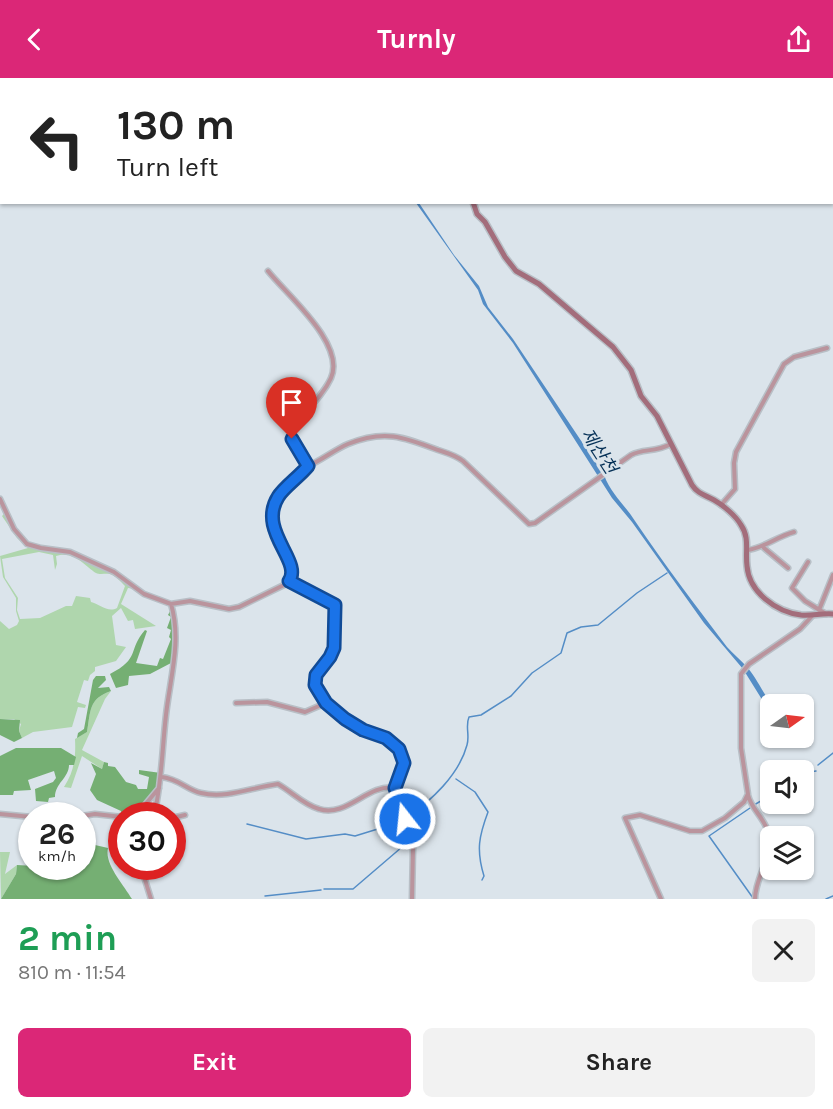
<!DOCTYPE html>
<meta charset="utf-8">
<style>
:root{--surface:#fff;--page:#f2f2f2;--text:#222;--muted:#767676;--accent:#db2777}
body{margin:0;font-family:Karla,"Noto Sans KR",sans-serif;background:var(--page);color:var(--text);height:100vh;display:flex;flex-direction:column;font-size:22px;white-space:nowrap}
*{box-sizing:border-box;margin:0}
p{font-size:20px;color:var(--muted)}
.icon{flex:none;width:33px;height:33px;fill:none;stroke:currentColor;stroke-width:2;stroke-linecap:round;stroke-linejoin:round}
.map{position:relative;height:821px;overflow:hidden}
.drawer{display:flex;flex-direction:column;background:var(--surface);flex:1}
.drawer>*{flex:none}
.hud{position:absolute;left:0px;top:0px;width:834px;height:126px;box-shadow:0 2px 4px #0004;background:#fff;color:var(--text);overflow:hidden}
.needle{width:39px;rotate:76deg}
.fabs{position:absolute;left:760px;top:616px;display:grid;gap:12px}
.fabs a{display:grid;place-items:center;width:54px;height:54px;border-radius:9px;background:var(--surface);box-shadow:0 2px 4px #0004;font-size:30px}
.speed{position:absolute;left:18px;top:724px;display:flex;gap:12px;font-size:30px;font-weight:700;text-align:center}
.speed>*{display:grid;place-content:center;width:78px;height:78px;border-radius:50%;background:var(--surface);box-shadow:0 2px 4px #0004;line-height:1}
.speed small{font-size:15px;font-weight:400}
.speed .limit{border:9px solid #d22;background:#fff;color:#111}
.pin{position:absolute;display:grid;place-items:center;width:51px;height:51px;color:#fff;margin:-62px -26px;border-radius:50% 50% 50% 0;rotate:-45deg;box-shadow:0 0 6px #0007}
.pin .icon{rotate:45deg}
.me{position:absolute;width:66px;margin:-33px;rotate:344deg;stroke-linejoin:round;filter:drop-shadow(0 0 4px #0008)}
.turn{display:flex;align-items:center;gap:21px;height:126px;padding:0 18px;font-size:27px}
.turn .icon{width:78px;height:78px;stroke-width:2.5}
.turn b{display:block;font-size:42px;line-height:51px}
.round{display:grid;place-items:center;flex:none;width:63px;height:63px;border-radius:9px;background:var(--page)}
.head{display:flex;align-items:center;justify-content:space-between;height:102px;padding:0 18px}
h1{font-size:36px;font-weight:700;line-height:45px;color:#1e9e55}
.button{display:flex;gap:12px;margin-top:auto;padding:12px 18px}
.button a{flex:1;height:69px;border-radius:9px;background:var(--accent);color:#fff;font-size:24px;font-weight:700;line-height:69px;text-align:center}
.button a+a{background:var(--page);color:var(--text)}
header{display:flex;justify-content:space-between;align-items:center;height:78px;padding:0 18px;background:var(--accent);color:#fff;font-size:27px;font-weight:700}
.map>svg:first-child{display:block}
.green{fill:#afd6ad;fill-rule:evenodd}
.forest{fill:#75af73}
.water{fill:#548dc6}
.lines{fill:none;stroke-linecap:round;stroke-linejoin:round}
.stream{stroke:#548dc6;stroke-width:1.5}
.street-casing{stroke:#b8bfc6;stroke-width:7}
.secondary-casing{stroke:#b8bfc6;stroke-width:8}
.street{stroke:#ba949d;stroke-width:4}
.secondary{stroke:#a36d7b;stroke-width:5}
.route-casing{stroke:#114b97;stroke-width:15}
.route{stroke:#1a73e8;stroke-width:10}
.labels{text-anchor:middle;stroke-width:6;stroke-linejoin:round;paint-order:stroke}
.water-label{font-size:18px;font-style:italic;fill:#073258;stroke:#dbe4eb}
</style>
<header><svg class="icon" aria-label="back" viewBox="0 0 24 24"><path d="M15 5l-7 7 7 7"/></svg>Turnly<svg class="icon" aria-label="share" viewBox="0 0 24 24"><path d="M12 15V3M7 8l5-5 5 5M5 13v7h14v-7"/></svg></header>
<div class="map">
<svg width="833" height="821" viewBox="0 0 833 821">
<rect width="100%" height="100%" fill="#dbe4eb"/>
<path class="green" d="M6 434 13 452 27 467 46 472 67 474 109 493 135 511 128 510 121 526 156 548 135 551 133 542 128 543 121 530 112 538 116 567 126 569 116 583 95 589V593L90 597 88 603 84 602 77 624 86 627 85 630 78 629 72 649 33 654 22 660 19 653 21 646 14 641H0V543L9 551 17 547 19 543 16 533V520L3 499 0 478 28 470 17 460 4 441 2 438ZM39 474 53 477 55 492 57 486 56 478C74 472 85 488 96 495 100 497 106 495 110 496 116 498 121 504 125 508L117 530C108 535 99 526 91 524L90 520 76 518 72 528H66L40 540 20 541 17 532 18 520 5 500 2 481Z
M111 613 105 621 82 672 104 684 102 691 82 678 71 710 64 709C74 694 76 679 75 661L87 654C91 633 88 621 111 613Z
M0 774H10L5 796 17 787 16 796 1 821Z"/>
<path class="forest" d="M171 531 175 546 171 585 150 596 129 598 128 607 116 610 110 596C141 580 127 573 145 552L147 553 136 585 157 588 160 580 163 581 171 561 169 559 171 552 167 550 171 539 168 537Z
M96 598H105L106 602 98 610 109 609 111 613C88 621 91 633 87 654L77 660 78 655 84 651 93 602Z
M0 641 20 642 19 653 22 660 14 664 0 657Z
M16 670H61L76 679 74 687H69C69 700 55 705 55 719L49 720 48 724 36 723 35 711 53 704 56 700 54 693 28 702 31 712 14 713 13 717H0V678Z
M104 684 108 685V688L115 689 126 704 136 707 138 711H147L149 699 139 696V692L161 695C159 715 141 732 122 737L121 733 97 722 90 712 96 696 91 685 102 691Z
M95 767 108 770C104 786 124 807 132 821H1L16 796 17 787 52 789 54 799 75 797 77 791 89 786Z"/>
<path class="water" d="M416 125H419L454 177 479 208 488 229 513 261 604 397C611 416 625 427 635 443 664 486 696 528 727 569 733 576 741 582 747 589 755 598 764 616 772 627L771 636 743 591 704 545 632 444 612 420 513 265 483 226 478 212Z"/>
<g class="lines">
<path class="stream" d="M818 687 833 675
M804 695 816 693
M456 701 475 714 488 734C479 758 476 772 484 798L482 802
M754 727 771 717
M750 730 709 758 753 820
M402 740 408 759
M406 740C431 723 459 697 467 667 470 657 465 648 469 639L481 637 511 618 532 595 561 575 567 555 581 549 598 547 637 515 667 495
M247 746 306 761 345 756 355 758 381 750 400 730
M324 811H353L409 763
M265 818 321 812
M826 821 833 818"/>
<g class="street-casing">
<path id="street" d="M308 388C322 382 334 372 348 366 384 351 404 359 438 372 447 375 455 377 463 383L529 446 535 445 631 377C644 370 654 375 671 366
M0 421 14 451 27 466 41 470 70 474 114 494 144 516 171 526C182 563 170 600 166 637 162 671 162 704 154 738
M721 427 735 411 734 385 736 374 784 286 794 279 827 270
M764 470 788 490
M748 472C766 469 776 459 794 454
M808 484 792 510 805 523 826 536
M289 503 335 527C335 542 338 561 333 574 329 585 313 592 315 605 316 611 320 617 324 621 345 652 389 653 403 677V691L395 710 413 770 412 821
M171 526 190 523 229 531 239 529 286 506 293 497 292 488 274 455V434L279 417 308 388 292 361 291 351C303 334 322 320 331 300 346 266 287 217 268 193
M819 532 833 497
M236 625 267 624 305 634 326 625
M162 699C179 701 187 712 201 715 227 721 253 709 278 706 292 714 304 727 319 731 347 740 368 705 395 710
M748 717C751 730 762 738 767 751 776 777 755 797 755 821
M0 736 32 739
M82 738 95 736 122 739
M126 738 144 728 159 710
M172 740 185 737
M141 789 151 821
M661 821 625 740 640 737 690 753H702L725 740 744 724 748 716 741 670V596L749 586 800 551 813 537"/>
</g>
<g class="secondary-casing">
<path id="secondary" d="M425 0 426 2
M473 124 477 136 485 144 505 179 516 193 539 206 613 269 631 292 641 318 657 338 692 407C698 416 705 417 714 422 723 427 736 438 741 447 750 460 745 473 747 488 749 514 776 534 801 537 812 538 822 535 833 536"/>
</g>
<use href="#street" class="street"/>
<use href="#secondary" class="secondary"/>
</g>
<g class="lines">
<g class="route-casing">
<path id="route" d="M292 361 308 388C300 398 283 410 278 419 257 453 303 483 289 503L335 527 334 570 330 579 316 597 315 607 326 625 345 641 363 652 386 660 399 671 404 685 395 710 405 741"/>
</g>
<use href="#route" class="route"/>
</g>
<g class="labels">
<g class="water-label">
<text transform="translate(599 373) rotate(57)" y="6">제산천</text>
</g>
</g>
</svg>
<div class="fabs">
<a><svg class="needle" viewBox="-14 -14 28 28"><path d="M0-13l5 13h-10z" fill="#e53935"/><path d="M0 13l5-13h-10z" fill="#767676"/></svg></a>
<a><svg class="icon" aria-label="sound" viewBox="0 0 24 24"><path d="M4 9h4l5-4v14l-5-4H4zM17 9q2 3 0 6"/></svg></a>
<a><svg class="icon" aria-label="layers" viewBox="0 0 24 24"><path d="M12 4l9 5-9 5-9-5zM3 14l9 5 9-5"/></svg></a>
</div>
<div class="speed"><div>26<small>km/h</small></div><div class="limit">30</div></div>
<div class="pin" style="left:292px;top:361px;background:#d93025"><svg class="icon" aria-label="arrive" viewBox="0 0 24 24"><path d="M6 21V4h12l-3 4 3 4H6"/></svg></div>
<svg class="me" style="left:405px;top:741px" viewBox="-20 -20 40 40"><circle r="17" fill="#1a73e8" stroke="#fff" stroke-width="3"/><path d="M0-11L8 9 0 5-8 9z" fill="#fff"/></svg>
<div class="hud">
<div class="turn"><svg class="icon" aria-label="left" viewBox="0 0 24 24"><path d="M17 20v-9H6M10 6l-5 5 5 5"/></svg><div><b>130 m</b>Turn left</div></div>
</div>
</div>
<section class="drawer">
<div class="head"><div><h1>2 min</h1><p>810 m · 11:54</p></div><a class="round"><svg class="icon" aria-label="close" viewBox="0 0 24 24"><path d="M6 6l12 12M18 6L6 18"/></svg></a></div>
<div class="button"><a>Exit</a><a>Share</a></div>
</section>
